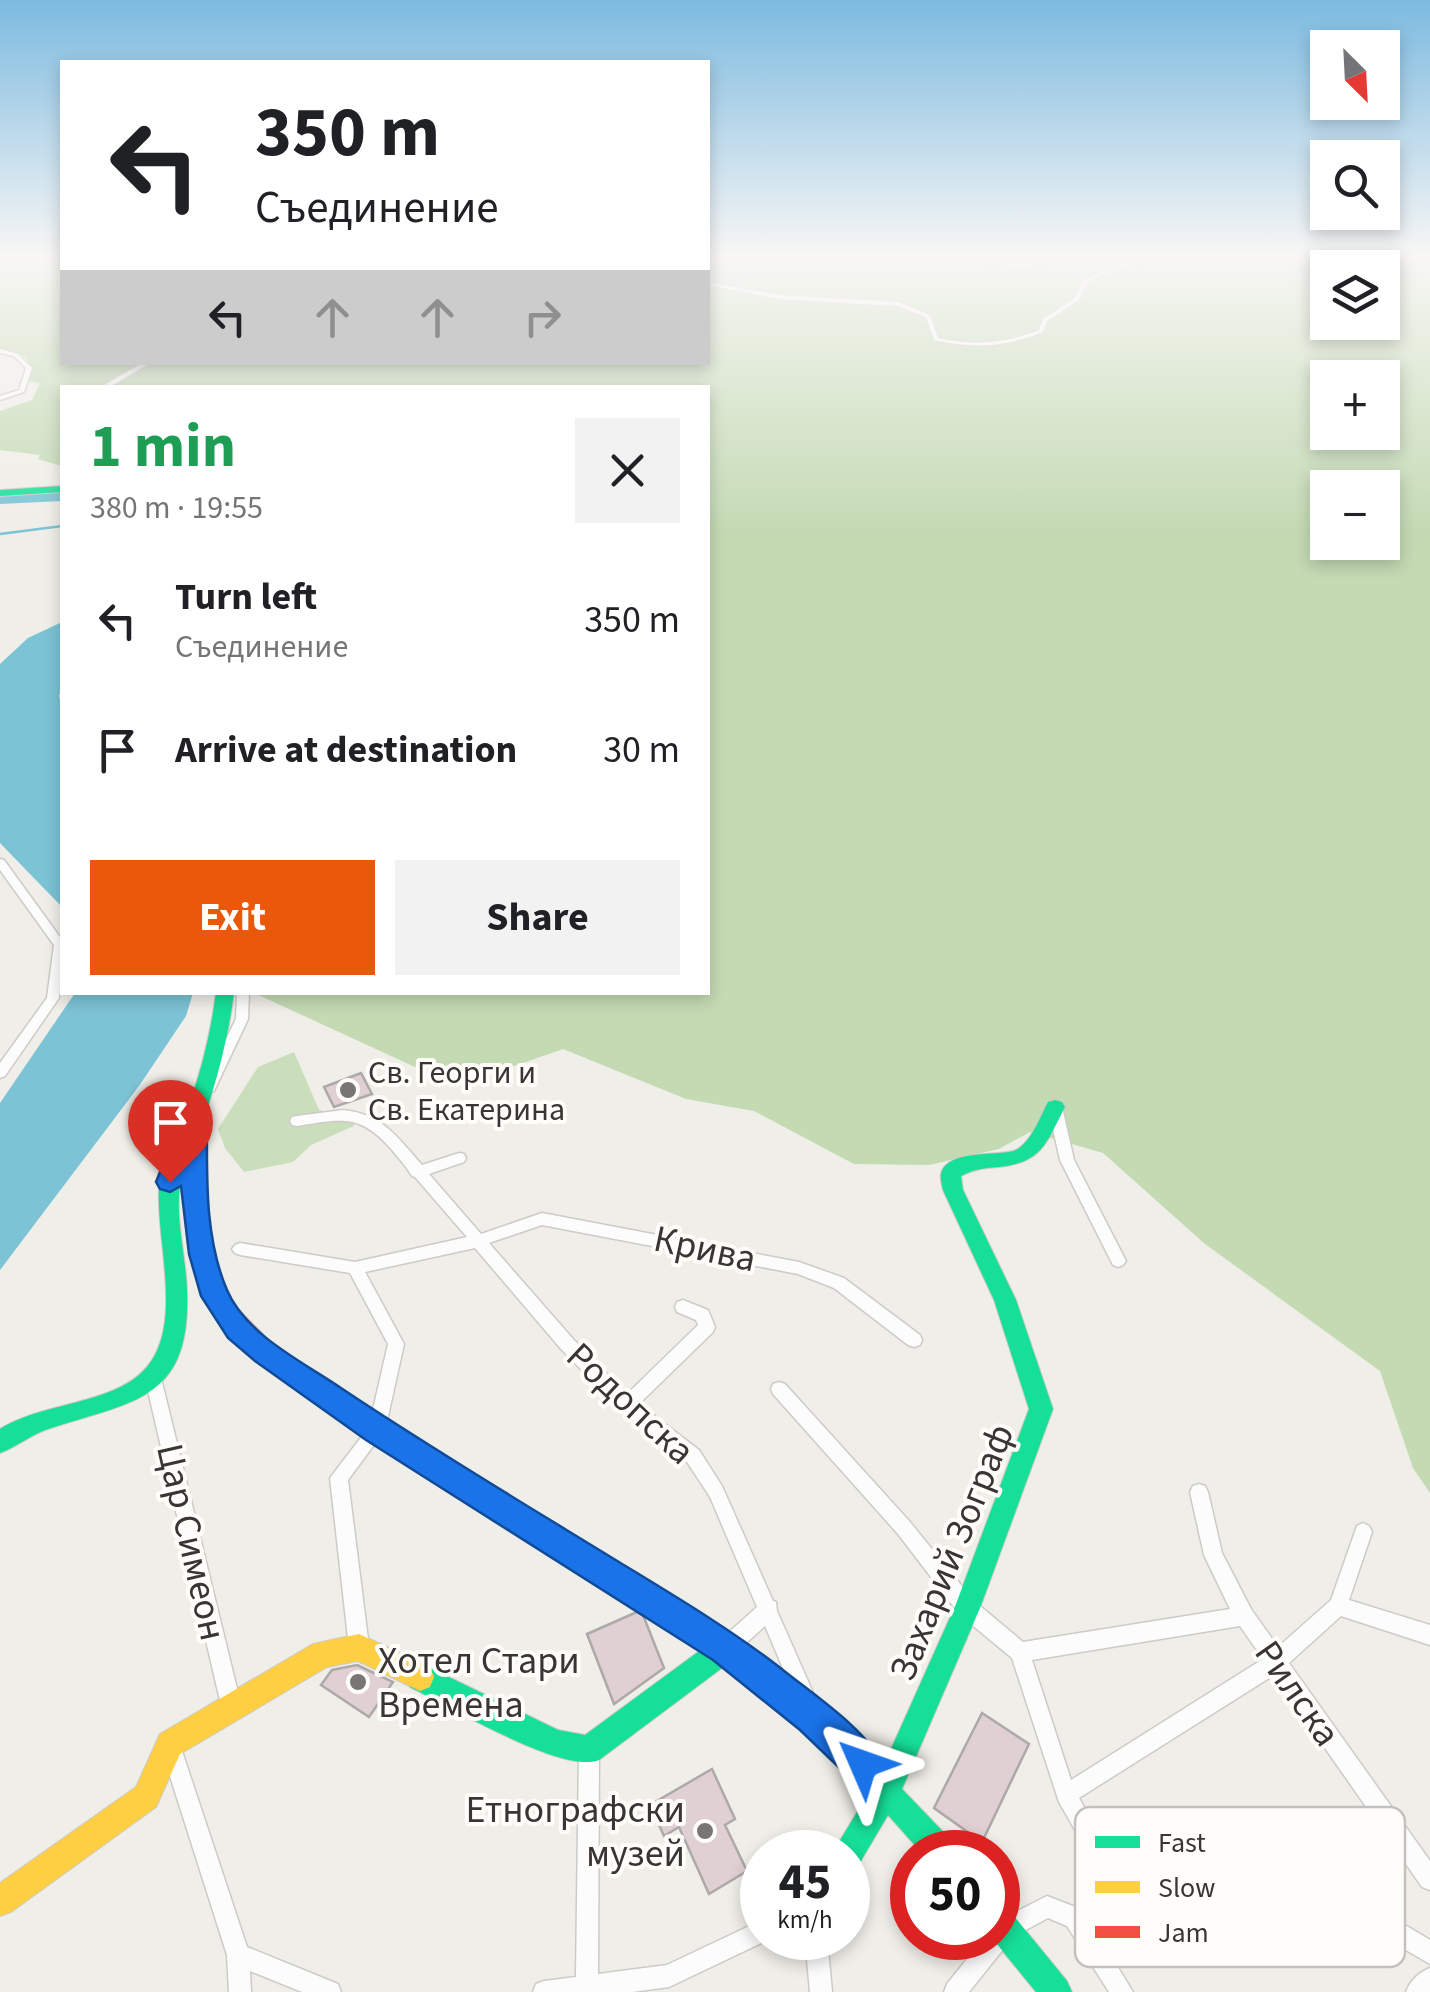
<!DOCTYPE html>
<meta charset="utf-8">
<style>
:root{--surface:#fff;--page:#f2f2f2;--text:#202124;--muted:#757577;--accent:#ea580c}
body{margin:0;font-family:"Source Sans 3",sans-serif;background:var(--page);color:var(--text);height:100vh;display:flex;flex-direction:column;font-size:38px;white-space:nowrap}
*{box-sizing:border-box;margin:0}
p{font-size:32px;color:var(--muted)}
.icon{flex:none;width:55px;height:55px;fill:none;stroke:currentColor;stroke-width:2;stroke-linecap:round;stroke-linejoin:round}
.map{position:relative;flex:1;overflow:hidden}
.panel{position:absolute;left:60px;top:385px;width:650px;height:610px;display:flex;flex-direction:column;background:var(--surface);border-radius:0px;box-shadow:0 5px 15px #0003}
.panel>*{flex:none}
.banner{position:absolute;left:60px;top:60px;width:650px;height:305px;border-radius:0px;box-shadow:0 5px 15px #0003;background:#fff;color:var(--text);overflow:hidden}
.needle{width:65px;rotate:156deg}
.fabs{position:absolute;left:1310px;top:30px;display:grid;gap:20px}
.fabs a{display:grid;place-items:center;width:90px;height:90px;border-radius:0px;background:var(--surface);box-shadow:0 5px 15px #0003;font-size:50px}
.speed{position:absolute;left:740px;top:1830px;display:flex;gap:20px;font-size:50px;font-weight:700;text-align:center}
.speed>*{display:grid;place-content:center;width:130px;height:130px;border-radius:50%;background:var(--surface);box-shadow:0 5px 15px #0003;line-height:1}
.speed small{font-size:25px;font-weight:400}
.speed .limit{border:15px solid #d22;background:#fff;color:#111}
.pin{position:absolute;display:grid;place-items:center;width:85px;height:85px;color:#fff;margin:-102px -42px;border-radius:50% 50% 50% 0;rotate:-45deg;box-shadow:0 0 10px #0007}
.pin .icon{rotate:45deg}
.me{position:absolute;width:110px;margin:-55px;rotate:313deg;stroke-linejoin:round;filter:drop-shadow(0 0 8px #0008)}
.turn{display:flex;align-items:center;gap:35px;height:210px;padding:0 30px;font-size:45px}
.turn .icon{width:130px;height:130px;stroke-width:2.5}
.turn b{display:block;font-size:70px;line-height:85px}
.lanes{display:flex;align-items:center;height:95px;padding:0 30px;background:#0003;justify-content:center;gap:50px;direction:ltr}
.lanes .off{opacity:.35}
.round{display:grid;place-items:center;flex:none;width:105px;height:105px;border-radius:0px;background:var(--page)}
.headline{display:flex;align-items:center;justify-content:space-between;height:170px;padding:0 30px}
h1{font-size:60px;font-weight:700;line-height:75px;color:#1e9e55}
.cta{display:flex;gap:20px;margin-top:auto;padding:20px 30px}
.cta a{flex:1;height:115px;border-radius:0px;background:var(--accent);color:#fff;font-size:40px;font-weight:700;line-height:115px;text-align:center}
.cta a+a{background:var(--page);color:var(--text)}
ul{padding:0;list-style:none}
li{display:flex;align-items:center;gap:30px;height:130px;padding:0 30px}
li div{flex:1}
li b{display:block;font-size:38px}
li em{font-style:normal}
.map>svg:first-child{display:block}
.green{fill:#cadebb}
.forest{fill:#c3dab3;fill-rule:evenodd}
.water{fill:#7bc3d5}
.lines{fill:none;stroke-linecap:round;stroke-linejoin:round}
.stream{stroke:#7bc3d5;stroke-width:2.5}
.river{fill:#7bc3d5;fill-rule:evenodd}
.building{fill:#e1d0d3;stroke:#aca9a7;stroke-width:2.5}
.street-casing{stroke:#cdcbc7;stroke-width:3}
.fast-casing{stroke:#cdcbc7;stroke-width:2}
.slow-casing{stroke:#cdcbc7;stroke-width:2}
.jam-casing{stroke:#cdcbc7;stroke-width:2}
.street{fill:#fdfcfc;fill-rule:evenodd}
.fast{fill:#16e098;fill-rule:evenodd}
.slow{fill:#ffcf43;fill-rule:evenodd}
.jam{fill:#f24e42;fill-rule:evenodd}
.route{fill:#1a73e8;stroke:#114b97;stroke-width:2.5}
.poi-dot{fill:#787672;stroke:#fffdf9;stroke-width:4}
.labels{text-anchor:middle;stroke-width:8;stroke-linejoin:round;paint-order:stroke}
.poi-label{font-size:32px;fill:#383632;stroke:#fffdf9;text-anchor:start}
.near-street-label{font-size:38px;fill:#383632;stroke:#fffdf9}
.near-poi-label{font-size:38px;fill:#383632;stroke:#fffdf9;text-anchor:start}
.key{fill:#fffdf9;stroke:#c3c1bd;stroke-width:2.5}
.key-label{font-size:28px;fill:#383632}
</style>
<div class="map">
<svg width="1430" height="1992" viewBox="0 0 1430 1992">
<rect width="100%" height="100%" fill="#f0eee8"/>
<path class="green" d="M294 1052 319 1110 352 1118 354 1126 311 1145 293 1162 244 1172 225 1148 218 1129 258 1067Z"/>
<path class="forest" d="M0 255H62V362H708V255H1430V1493L1413 1468 1380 1371 1205 1244 1103 1153 1030 1132 999 1149 929 1165 854 1164 754 1111 686 1099 563 1049 497 1072 415 1067 254 993 708 992V388H62V466L38 459 40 455 0 450V411L32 400 40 383 25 381 31 368 25 356 0 349ZM1328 268H1382V322H1328ZM1328 378H1382V432H1328ZM1328 488H1382V542H1328Z"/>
<path class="water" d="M62 622V691L59 695 62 709V907L0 843V664L28 638Z
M75 993H193L186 1016 139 1086 0 1270V1103Z"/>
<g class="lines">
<path class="stream" d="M0 534 62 526"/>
<path class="river" d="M62 491V501L0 504V494Z"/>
</g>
<path class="building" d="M361 1073 372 1094 334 1107 324 1087Z
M637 1612 643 1615 664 1668 614 1704 587 1634Z
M357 1665 393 1682 369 1717 321 1685 332 1670Z
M982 1713 1029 1744 982 1842 934 1808Z
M712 1769 735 1819 725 1825 747 1871 709 1894 679 1827 664 1836 650 1805Z"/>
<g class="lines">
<g class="street-casing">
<path id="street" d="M929 255 1019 263 1090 255 1019 267Z
M1170 255H1179L1111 270 1087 283 1079 300 1047 321 1043 332C1007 347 972 349 934 340L926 317 897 306 779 299 708 285V282L779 295 898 302 930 315 938 338C973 346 1006 343 1039 330L1043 319 1075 298 1083 281 1107 268Z
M0 349 18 354 32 368 24 392 0 400V396L19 390 26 368 14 356 0 353Z
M144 362H152L108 388H99Z
M0 859 4 860 62 940V972L59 998 5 1076 0 1078V1063L47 998 54 945 0 870Z
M237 992H249L248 1019 214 1091H204L202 1088 236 1019Z
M1055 1102 1060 1103 1062 1107 1074 1160 1126 1261 1123 1265 1118 1267 1113 1265 1060 1160 1048 1107 1050 1103Z
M343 1110C383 1114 397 1137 422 1165L459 1153 464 1154 466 1158 464 1162 429 1174 481 1234 542 1213 799 1262 844 1278 920 1335 922 1340 920 1345 914 1347 908 1345 834 1288 798 1274 542 1225 489 1243 573 1339 627 1394 698 1325 696 1320 677 1312 675 1307 677 1302 683 1300 708 1310 715 1327 713 1332 639 1404 699 1450 722 1486 773 1601 776 1602 777 1611 818 1704 815 1711 808 1714 801 1711 765 1626 733 1655 726 1658 719 1655 716 1648 719 1641 757 1607 710 1497 687 1462 621 1410 561 1349 475 1248 365 1272 404 1344 385 1430 348 1480 369 1647 366 1654 359 1657 352 1654 349 1647 330 1478 369 1427 388 1344 350 1273 240 1255 235 1253 232 1249 235 1245 240 1243 355 1262 467 1237 415 1177 412 1176C407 1167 399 1159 392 1150 360 1113 342 1119 297 1126L292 1125 290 1121 292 1117 297 1116Z
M153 1371 159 1373 161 1378 241 1705 238 1712 231 1715 224 1712 221 1705 145 1378 147 1373Z
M779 1382 785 1384 910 1522 974 1601 1023 1642 1230 1609 1204 1555 1190 1492 1193 1486 1199 1484 1205 1486 1208 1492 1222 1553 1251 1609 1278 1647 1331 1600 1357 1526 1363 1523 1369 1526 1372 1532 1349 1600 1430 1625V1645L1341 1616 1289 1663 1430 1861V1890L1422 1887 1274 1675 1079 1798 1089 1816 1109 1829 1400 1922 1430 1940V1964L1387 1939 1104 1849 1075 1830 1059 1802 1012 1658 960 1615 898 1534 773 1394 771 1389 773 1384ZM1240 1626 1263 1659 1071 1780 1032 1660Z
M589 1740 596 1743 599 1750 598 1974 667 1965 762 1920V1938L770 1939 669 1987 632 1992H533L536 1984 544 1981 576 1977 579 1750 582 1743Z
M172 1741 179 1744 182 1751 247 1947 338 1984 341 1992H302L250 1971 251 1992H229L227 1955 162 1751 165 1744Z
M1047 1896 1083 1910 1133 1992H1109L1067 1926 1048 1918 1013 1937 969 1992H944L947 1984 984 1938H998V1921Z
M805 1938H827L832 1992H810Z
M1430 1968V1992H1406C1410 1981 1419 1972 1430 1968Z"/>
</g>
<g class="fast-casing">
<path id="fast" d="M62 486V492L0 496V490Z
M216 992H234C229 1033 219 1073 206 1112 197 1135 183 1159 180 1184 175 1219 186 1256 187 1291 191 1401 133 1401 48 1429 30 1435 17 1447 0 1453V1429C42 1402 114 1405 146 1368 184 1325 156 1242 159 1189 161 1162 178 1136 187 1111 201 1072 211 1033 216 992Z
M1055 1100 1062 1102 1065 1107C1046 1143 1043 1162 999 1167 985 1168 974 1169 961 1176L963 1190 1016 1300 1053 1409 980 1608 902 1789 952 1841 956 1852H921L888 1815 859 1864 848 1868V1852H833L868 1794C825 1747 779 1700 726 1665L599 1760C564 1775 447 1705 410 1687L406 1677 410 1667 420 1663 558 1730 585 1735 702 1649 256 1359 253 1352 256 1345 264 1342 272 1345 735 1639 763 1657 849 1731 883 1767 956 1604 1029 1409 994 1300 943 1190C942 1185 940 1179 941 1174 947 1148 1001 1157 1016 1150 1032 1141 1040 1117 1048 1102Z
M998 1906 1009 1910 1067 1981 1072 1992H1036L992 1938H998Z"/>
</g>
<g class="slow-casing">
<path id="slow" d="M359 1634 430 1667 434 1677 430 1687 420 1691 358 1661 327 1667 180 1754 156 1807 11 1912 0 1916V1883L136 1787 160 1734 313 1644Z"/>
</g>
<g class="jam-casing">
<path id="jam" d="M195 1110 202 1112 205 1117C204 1176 197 1247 231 1299 243 1318 266 1332 275 1352L272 1359C257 1364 250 1353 240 1344 179 1283 183 1196 185 1117L188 1112Z"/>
</g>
<use href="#street" class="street"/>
<use href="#fast" class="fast"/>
<use href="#slow" class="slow"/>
<use href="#jam" class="jam"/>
</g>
<linearGradient id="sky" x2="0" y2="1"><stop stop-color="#7cbae0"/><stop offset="0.48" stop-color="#f8f7f5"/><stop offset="1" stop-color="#f8f7f5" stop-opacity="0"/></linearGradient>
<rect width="1430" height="534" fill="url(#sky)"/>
<path class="route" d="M195 1108 204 1111 207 1117C207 1173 204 1237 227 1290 246 1335 303 1362 341 1388 432 1449 526 1505 619 1562 673 1595 727 1627 778 1666 808 1691 867 1729 882 1764L876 1778 863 1783 850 1778 800 1730 713 1660 366 1440 255 1361 228 1338 201 1296 189 1254 181 1186 170 1192 160 1189 156 1182 182 1117 186 1111Z"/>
<g class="poi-dot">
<circle cx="348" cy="1090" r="10"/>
<circle cx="358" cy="1682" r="10"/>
<circle cx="705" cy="1831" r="10"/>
</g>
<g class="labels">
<g class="poi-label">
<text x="368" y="1083">Св. Георги и<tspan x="368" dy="37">Св. Екатерина</tspan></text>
</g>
<g class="near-street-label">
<text transform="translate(705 1248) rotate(12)" y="13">Крива</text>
<text transform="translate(631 1403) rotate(43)" y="13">Родопска</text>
<text transform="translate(192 1542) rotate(77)" y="13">Цар Симеон</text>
<text transform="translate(951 1552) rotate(-68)" y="13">Захарий Зограф</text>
<text transform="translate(1298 1693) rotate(55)" y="13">Рилска</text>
</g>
<g class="near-poi-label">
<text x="378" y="1673">Хотел Стари<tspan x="378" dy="44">Времена</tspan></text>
<text x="685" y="1822" text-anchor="end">Етнографски<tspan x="685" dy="44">музей</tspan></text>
</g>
</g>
<rect x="1075" y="1807" width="330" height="160" rx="15" class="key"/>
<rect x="1095" y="1836" width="45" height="12" fill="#16e098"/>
<rect x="1095" y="1881" width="45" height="12" fill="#ffcf43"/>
<rect x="1095" y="1926" width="45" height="12" fill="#f24e42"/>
<g class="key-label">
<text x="1158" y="1852">Fast</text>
<text x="1158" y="1897">Slow</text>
<text x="1158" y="1942">Jam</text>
</g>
</svg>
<div class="fabs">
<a><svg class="needle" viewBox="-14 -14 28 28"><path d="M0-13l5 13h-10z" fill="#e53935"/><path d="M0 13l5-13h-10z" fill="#757577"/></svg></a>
<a><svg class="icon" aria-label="search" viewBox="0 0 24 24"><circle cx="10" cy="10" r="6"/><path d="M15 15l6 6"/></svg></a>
<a><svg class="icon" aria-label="layers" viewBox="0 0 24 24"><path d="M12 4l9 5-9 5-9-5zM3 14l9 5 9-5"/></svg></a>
<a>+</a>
<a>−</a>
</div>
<div class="speed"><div>45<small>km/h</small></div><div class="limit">50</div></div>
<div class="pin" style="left:170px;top:1182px;background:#d93025"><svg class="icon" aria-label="arrive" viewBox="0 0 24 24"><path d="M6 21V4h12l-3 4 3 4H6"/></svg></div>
<svg class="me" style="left:863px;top:1764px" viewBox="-20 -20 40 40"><path d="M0-17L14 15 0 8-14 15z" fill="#1a73e8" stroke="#fff" stroke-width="4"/></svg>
<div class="banner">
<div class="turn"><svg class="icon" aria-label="left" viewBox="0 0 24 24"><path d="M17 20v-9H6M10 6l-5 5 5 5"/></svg><div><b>350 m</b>Съединение</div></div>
<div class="lanes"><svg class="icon" aria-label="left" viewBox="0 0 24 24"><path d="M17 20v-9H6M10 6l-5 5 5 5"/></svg><svg class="icon off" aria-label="ahead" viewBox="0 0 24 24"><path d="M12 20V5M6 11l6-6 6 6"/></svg><svg class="icon off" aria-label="ahead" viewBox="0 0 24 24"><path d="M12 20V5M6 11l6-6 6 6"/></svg><svg class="icon off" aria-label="right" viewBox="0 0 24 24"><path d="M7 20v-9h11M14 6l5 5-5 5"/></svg></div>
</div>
<section class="panel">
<div class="headline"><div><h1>1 min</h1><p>380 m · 19:55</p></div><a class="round"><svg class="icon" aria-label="close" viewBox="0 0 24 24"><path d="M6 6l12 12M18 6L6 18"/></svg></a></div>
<ul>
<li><svg class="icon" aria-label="left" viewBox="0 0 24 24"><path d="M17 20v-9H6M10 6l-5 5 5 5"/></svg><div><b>Turn left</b><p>Съединение</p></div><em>350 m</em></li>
<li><svg class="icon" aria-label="arrive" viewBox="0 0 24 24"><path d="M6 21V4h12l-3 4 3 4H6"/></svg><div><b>Arrive at destination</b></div><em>30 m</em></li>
</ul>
<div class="cta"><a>Exit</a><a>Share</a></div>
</section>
</div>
